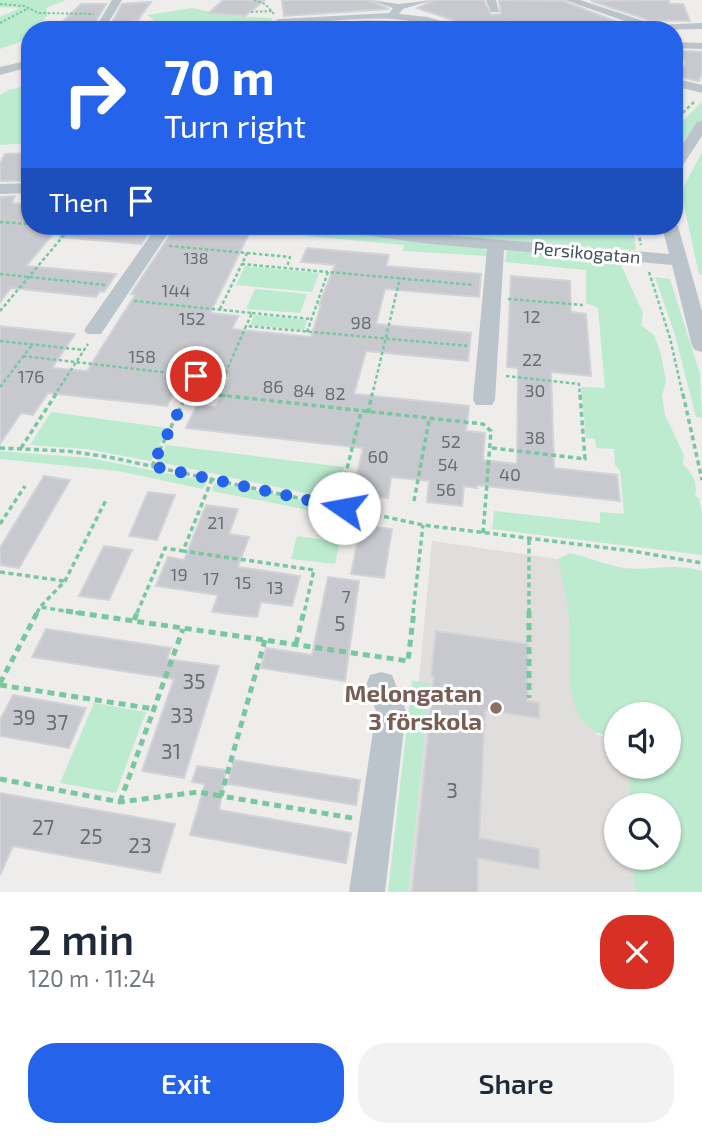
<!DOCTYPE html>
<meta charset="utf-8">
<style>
:root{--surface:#fff;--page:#f2f2f3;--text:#1f2937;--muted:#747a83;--accent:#2563eb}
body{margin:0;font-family:"Exo 2",sans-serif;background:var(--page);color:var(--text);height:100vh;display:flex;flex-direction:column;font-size:26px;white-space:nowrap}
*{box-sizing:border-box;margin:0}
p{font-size:23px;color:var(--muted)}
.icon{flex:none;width:38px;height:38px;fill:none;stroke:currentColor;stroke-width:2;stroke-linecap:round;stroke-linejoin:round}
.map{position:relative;height:892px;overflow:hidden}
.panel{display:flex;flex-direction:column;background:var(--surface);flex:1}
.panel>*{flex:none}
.banner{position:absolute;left:21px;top:21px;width:662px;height:214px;border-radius:28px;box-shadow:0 2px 5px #0004;background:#2563eb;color:#fff;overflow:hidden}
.tools{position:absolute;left:604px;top:702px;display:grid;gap:14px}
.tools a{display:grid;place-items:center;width:77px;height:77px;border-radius:50%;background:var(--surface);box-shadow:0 2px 5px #0004;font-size:35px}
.pin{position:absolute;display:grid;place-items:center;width:60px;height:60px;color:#fff;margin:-30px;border:4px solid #fff;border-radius:50%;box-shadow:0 2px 7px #0007}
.me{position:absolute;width:77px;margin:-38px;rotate:282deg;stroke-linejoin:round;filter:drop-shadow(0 0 5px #0008)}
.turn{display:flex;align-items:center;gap:24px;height:147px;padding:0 28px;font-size:32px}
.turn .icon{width:91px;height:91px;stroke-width:2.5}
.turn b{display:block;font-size:49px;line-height:60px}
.then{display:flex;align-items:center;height:66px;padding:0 28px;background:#0003;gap:14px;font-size:26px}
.round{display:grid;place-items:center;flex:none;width:74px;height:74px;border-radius:28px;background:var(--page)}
.headline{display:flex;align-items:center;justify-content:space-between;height:119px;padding:0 28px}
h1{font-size:42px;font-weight:600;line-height:52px}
.action{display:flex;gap:14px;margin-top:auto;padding:14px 28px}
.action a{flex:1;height:80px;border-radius:28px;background:var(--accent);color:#fff;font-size:28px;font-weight:600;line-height:80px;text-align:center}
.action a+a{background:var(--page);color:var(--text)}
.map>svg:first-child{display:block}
.education{fill:#e0dddd}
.green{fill:#bcebcf}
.building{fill:#c7c9cf;stroke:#d1d3d8;stroke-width:2}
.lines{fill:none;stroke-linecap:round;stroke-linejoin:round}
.path-far3{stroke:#77c7a0;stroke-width:2;stroke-dasharray:2.5 2;stroke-linecap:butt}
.path-far2{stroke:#77c7a0;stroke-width:2.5;stroke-dasharray:3.5 2.5;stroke-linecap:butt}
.path-far1{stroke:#77c7a0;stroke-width:3.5;stroke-dasharray:5 3.5;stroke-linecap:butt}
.path{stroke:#77c7a0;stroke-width:5;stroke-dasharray:7 5;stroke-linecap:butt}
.minor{fill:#bbc4cb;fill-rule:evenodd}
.route{stroke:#2563eb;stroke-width:12;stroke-dasharray:0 21.6}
.education-dot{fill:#8d6e63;stroke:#fff;stroke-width:2.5}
.labels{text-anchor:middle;stroke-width:6;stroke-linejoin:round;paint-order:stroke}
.far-number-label{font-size:16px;fill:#666e76}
.far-street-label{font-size:18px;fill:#465058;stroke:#fff}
.number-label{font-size:18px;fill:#666e76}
.near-number-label{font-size:21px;fill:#666e76}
.near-education-label{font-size:24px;font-weight:bold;fill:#785e54;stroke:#fff;text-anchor:end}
</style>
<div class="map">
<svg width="702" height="892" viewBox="0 0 702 892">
<rect width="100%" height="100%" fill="#efecec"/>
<path class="education" d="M432 541 558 559 566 588 569 623 597 735 616 738V766L631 767 628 805H616V858H632L635 892H399Z"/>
<path class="green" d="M0 0H66L46 8 48 14 37 29 30 30V34L23 41 0 49V17L20 8 0 7Z
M192 8 231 16 271 18 273 21 269 27 138 30 154 20 147 15Z
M30 85V143L0 145V95L8 90Z
M702 102V121L684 140 674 156V129Z
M702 152V275L699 274 681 192Z
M293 226H313L482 248 488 251V256L403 251 404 245 308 236 310 227Z
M376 226H633L636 250 449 236Z
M507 250 610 259 620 263 643 313 641 325 654 335 661 354 666 381 662 395 665 415 684 455 683 465C693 473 698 483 695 496L699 498 702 514V555L492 529 494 511 600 523V512L624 514 620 470 615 465 614 449 596 448 595 439 586 438 581 387 605 388 598 308 586 303V270L505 262Z
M245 266 319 273 312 292 236 285Z
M655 277 670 279 700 374 702 418 696 417 675 335Z
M255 289 307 294 300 313 246 309Z
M254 315 307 320 304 330 250 325Z
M51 412 168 428 151 461 86 449 30 445Z
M166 445 344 467 337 500 159 462Z
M0 451 89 458 207 481 203 489 118 471 0 459Z
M215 482 357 511 348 518 212 491Z
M297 536 340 542 335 564 291 559Z
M570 553C588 557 606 565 624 568 651 571 676 562 702 571V892H635L632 858H668V805H628L631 767 668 766V714H616V738C558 729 571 667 569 622 568 600 562 580 558 559Z
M412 681 430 683 408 892H388Z
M94 703 146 712 116 793 60 783Z"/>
<path class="building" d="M223 0H265L245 16 209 13Z
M282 0H368L389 9 284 16Z
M435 0H484L491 15 501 14 499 0 563 1 620 23 584 27 585 30H518L517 25 511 21 477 28 417 8Z
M669 0V4H683L690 21 649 20 591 1Z
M151 2 138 20H132L127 26H110L122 4Z
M81 4H106L94 25 60 24Z
M366 21 398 22 396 28 378 27 377 30H287L286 27Z
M682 51 702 52V73L699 81 674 76 686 64Z
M30 153V164L22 181H0V164L5 154Z
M15 196 12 203 30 205V226H60L26 266 116 274 104 292 100 291 96 297 11 288 0 302V197Z
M61 226H154L141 244 60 237Z
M176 226 250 232 210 313 238 316 232 329 311 337 321 305H319L335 265 301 262 307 248 389 255 386 266 481 274 479 297 385 289 376 324 471 333 468 361 366 351 354 394 469 406 466 431 485 433 483 460 517 464 518 368 507 367 511 276 570 281 571 312 586 314 591 376 551 372 554 468 617 475 620 501 477 485V488L464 486 462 506 427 502 429 481 391 477 388 498 353 493 363 448 186 428 197 405 216 407 230 376 185 371 167 406 48 393 33 415 21 413 0 444V326L75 334 52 368 87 371 135 295 131 294 133 291Z
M44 476 70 480 19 568 0 565V548Z
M148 492 175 495 157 540 129 536Z
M206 505 238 509 229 534 249 537 238 567 300 576 292 606 261 602 257 617 212 612 218 595 156 586 168 557 184 560Z
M361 525 392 529 384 578 351 574Z
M104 546 132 550 109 600 79 596Z
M328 577 359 581 345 681 261 668 266 648 312 655Z
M46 629 171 648 167 659 219 666 184 778 142 771 174 679 32 657Z
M436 631 528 644 527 701 539 703V718L485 710 479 838 539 849V869L478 858 477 892H412L434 676H431Z
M13 695 86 708 69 748 0 736V720Z
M234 760 360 780 356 805 228 784Z
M197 766 226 770 219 810 351 833 346 863 190 835 205 784 192 782Z
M0 793 175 824 160 873 13 846 0 875Z"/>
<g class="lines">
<path class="path-far3" d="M254 0 265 4 274 14
M0 4 24 6 39 13 94 14
M251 12 273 11
M0 23 29 8"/>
<path class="path-far2" d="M674 121 695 101
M0 222 30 224
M49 226 141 233
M637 226 641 245
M169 246 247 253 242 264 328 272
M247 253 290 257 287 267
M649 272 670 338 683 396
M0 274 106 285
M508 299 583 305
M134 301 252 313 246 326
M220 309 242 264
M0 311 70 228
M252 313 311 319
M307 332 328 272 474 285
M0 341 84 350
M23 356 223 379
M506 376 579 384 580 396
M0 387 32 345
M188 392 226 396
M216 395 246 326 469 346
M54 396 88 344
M186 396 196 376
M372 396 400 278"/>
<path class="path-far1" d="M210 394 483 424 491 431 483 534
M683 394 702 480
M368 413 372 394
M0 448 67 451 109 457 423 525 632 551 702 563
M21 448 56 394
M492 448 585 459 580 394
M152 466 187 394
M212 479 183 551 314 570 304 613
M341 493 361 412
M414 501 429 420
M0 524 25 486
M529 540V613
M0 572 64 581
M41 606 65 581 107 498
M37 613 40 607 78 613
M137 613 165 548 183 551
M413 613 423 525"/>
<path class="path" d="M66 611 408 661 414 611
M529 611V698
M134 620 138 611
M265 640 221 796 352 818
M296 644 304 611
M0 683 38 611
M0 685 154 709
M0 779 120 802 198 792 221 796
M120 802 183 629"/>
<path class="minor" d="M112 0H122L104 30H94Z
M370 0 399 4 433 0 403 9 399 14 428 17 469 30C444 30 420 21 394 19 357 17 318 23 281 25L276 30H265L278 19 389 13 393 8Z
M486 0H496L499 12H491Z
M565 0H580L656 25 702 23V29L650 30Z
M511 24 516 27 515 29 478 30Z
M56 27H71L76 30H51Z
M674 42 702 43V49L674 48Z
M30 60V67L0 75V67Z
M674 78 702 85V93L674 86Z
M702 121V136L679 171 674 172V157L697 122Z
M30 183V193L0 194V184Z
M674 222 678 226 702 311V352L695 350 692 346 672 265 504 250 495 400 492 405H476L473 400 487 249 421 243 338 231 330 226H370L421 233 669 254 662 226H674Z
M157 226H173L101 334H87L84 330Z
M381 672 392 675 406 711 385 892H349L376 711 366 685 370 675Z"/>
</g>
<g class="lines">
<path class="route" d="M196 376 152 466 344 508"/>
</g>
<circle class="education-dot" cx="496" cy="708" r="7"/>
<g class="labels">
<g class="far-number-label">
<text x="196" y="264">138</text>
</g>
<g class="far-street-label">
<text transform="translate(587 253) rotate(5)" y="6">Persikogatan</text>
</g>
<g class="number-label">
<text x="176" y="297">144</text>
<text x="532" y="323">12</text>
<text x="192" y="325">152</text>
<text x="361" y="329">98</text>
<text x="142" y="363">158</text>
<text x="532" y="366">22</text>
<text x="31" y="383">176</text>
<text x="273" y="393">86</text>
<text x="304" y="397">84</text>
<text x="535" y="397">30</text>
<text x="335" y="400">82</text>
<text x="535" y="444">38</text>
<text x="451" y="448">52</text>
<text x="378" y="463">60</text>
<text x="448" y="471">54</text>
<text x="510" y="481">40</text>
<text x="446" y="496">56</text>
<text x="216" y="529">21</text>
<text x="179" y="581">19</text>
<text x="211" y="585">17</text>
<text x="243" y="589">15</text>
<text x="275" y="594">13</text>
<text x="346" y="603">7</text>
</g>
<g class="near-number-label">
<text x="340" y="631">5</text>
<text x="194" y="689">35</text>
<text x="182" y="723">33</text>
<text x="24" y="725">39</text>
<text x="57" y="730">37</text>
<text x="171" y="759">31</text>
<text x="452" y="798">3</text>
<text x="43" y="835">27</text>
<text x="91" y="844">25</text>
<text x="140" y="853">23</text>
</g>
<g class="near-education-label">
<text x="482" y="702">Melongatan<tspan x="482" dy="28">3 förskola</tspan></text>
</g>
</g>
</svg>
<div class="tools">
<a><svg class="icon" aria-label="sound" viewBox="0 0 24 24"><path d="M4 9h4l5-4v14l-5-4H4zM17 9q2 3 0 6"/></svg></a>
<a><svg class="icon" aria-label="search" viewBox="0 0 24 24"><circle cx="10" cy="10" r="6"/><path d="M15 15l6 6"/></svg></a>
</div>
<div class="pin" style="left:196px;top:376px;background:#d93025"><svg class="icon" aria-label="arrive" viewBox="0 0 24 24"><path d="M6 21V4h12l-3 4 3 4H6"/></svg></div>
<svg class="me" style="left:344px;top:508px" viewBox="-20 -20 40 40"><circle r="19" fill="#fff"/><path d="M0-13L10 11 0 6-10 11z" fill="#2563eb"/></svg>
<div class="banner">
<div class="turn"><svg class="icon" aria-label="right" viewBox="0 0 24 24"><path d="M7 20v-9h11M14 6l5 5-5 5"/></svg><div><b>70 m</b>Turn right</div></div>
<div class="then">Then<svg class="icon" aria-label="arrive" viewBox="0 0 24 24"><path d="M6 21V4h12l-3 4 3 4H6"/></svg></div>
</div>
</div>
<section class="panel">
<div class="headline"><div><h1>2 min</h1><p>120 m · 11:24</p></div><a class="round" style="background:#d93025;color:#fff"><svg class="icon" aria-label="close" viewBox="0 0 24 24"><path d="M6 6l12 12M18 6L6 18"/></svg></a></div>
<div class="action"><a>Exit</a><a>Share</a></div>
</section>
